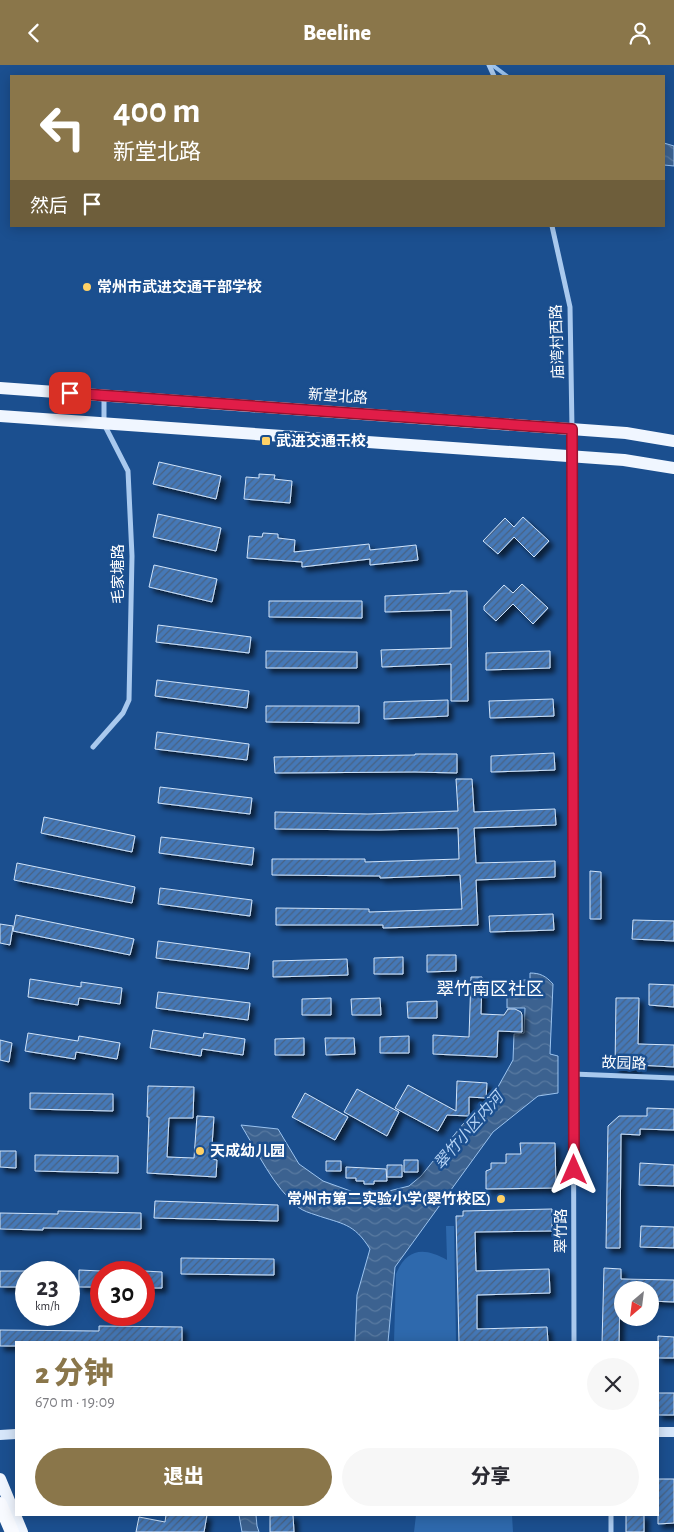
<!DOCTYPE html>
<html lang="zh">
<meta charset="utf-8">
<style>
:root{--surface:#fff;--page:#f7f7f7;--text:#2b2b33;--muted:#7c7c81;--accent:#8a764a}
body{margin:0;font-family:"Alegreya Sans","Noto Sans SC",sans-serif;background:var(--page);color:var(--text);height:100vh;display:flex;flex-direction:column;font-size:19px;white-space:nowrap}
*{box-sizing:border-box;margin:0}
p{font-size:16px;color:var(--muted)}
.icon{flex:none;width:28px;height:28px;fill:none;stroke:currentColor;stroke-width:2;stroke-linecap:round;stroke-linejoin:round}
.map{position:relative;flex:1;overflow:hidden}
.panel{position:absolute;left:15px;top:1276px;width:644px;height:175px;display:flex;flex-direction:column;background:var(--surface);border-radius:0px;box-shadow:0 2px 12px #0003}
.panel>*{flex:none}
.banner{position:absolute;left:10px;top:10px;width:655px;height:152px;border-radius:0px;box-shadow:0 2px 12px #0003;background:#8a764a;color:#fff;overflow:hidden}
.needle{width:32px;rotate:208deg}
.fabs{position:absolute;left:614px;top:1216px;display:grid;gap:10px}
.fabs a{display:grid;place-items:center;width:45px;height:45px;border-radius:50%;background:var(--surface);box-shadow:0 2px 12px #0003;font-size:25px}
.speed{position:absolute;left:15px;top:1196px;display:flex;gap:10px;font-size:25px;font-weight:700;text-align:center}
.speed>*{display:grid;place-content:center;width:65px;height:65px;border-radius:50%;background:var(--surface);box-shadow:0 2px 12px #0003;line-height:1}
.speed small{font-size:12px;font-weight:400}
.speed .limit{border:8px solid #d22;background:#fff;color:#111}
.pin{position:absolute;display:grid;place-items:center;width:42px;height:42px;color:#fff;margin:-21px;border-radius:10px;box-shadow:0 2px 8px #0006}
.me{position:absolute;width:55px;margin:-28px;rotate:0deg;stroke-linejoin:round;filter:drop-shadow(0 0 4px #0008)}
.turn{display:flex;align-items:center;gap:18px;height:105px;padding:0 20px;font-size:22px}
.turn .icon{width:65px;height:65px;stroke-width:2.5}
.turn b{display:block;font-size:35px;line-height:42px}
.then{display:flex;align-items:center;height:48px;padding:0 20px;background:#0003;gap:10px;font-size:19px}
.round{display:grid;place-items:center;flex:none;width:52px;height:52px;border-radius:26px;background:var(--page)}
.summary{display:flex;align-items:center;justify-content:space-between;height:85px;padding:0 20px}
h1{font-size:30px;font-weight:800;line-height:38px;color:var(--accent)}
.action{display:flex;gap:10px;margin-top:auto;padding:10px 20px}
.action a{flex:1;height:58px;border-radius:30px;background:var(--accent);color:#fff;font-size:20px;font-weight:800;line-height:58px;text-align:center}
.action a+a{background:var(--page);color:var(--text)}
header{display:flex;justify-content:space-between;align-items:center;height:65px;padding:0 20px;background:var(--accent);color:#fff;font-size:22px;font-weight:800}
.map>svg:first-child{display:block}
.grass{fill:#2e69ad}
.water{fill:url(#water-waves);stroke:#9cc4f0}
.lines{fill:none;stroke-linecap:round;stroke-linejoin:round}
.stream{stroke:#9cc4f0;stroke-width:4}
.building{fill:url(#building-hatch);stroke:#cfe3fa;filter:url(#shadow)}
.minor{stroke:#a9c9ee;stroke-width:5}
.secondary{stroke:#d6e6fa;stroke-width:10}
.primary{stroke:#f0f6ff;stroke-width:12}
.trunk{stroke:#f8faff;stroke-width:14}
.route-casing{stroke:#92132f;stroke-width:12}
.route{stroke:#e11d48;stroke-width:9}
.poi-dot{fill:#ffd166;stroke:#1b4f8f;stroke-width:2}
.labels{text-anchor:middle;stroke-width:5;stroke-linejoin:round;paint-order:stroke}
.poi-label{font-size:15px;font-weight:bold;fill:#fff;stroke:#1b4f8f;text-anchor:start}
.street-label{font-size:15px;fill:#fff;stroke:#1b4f8f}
.water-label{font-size:16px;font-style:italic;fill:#b5d3f5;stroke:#1b4f8f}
.quarter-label{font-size:18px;fill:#fff;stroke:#1b4f8f}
</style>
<header><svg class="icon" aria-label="back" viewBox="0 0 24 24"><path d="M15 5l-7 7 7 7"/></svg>Beeline<svg class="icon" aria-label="person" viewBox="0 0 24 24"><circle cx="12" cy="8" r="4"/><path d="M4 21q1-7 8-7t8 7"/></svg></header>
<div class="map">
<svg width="674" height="1467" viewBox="0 0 674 1467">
<defs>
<pattern id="water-waves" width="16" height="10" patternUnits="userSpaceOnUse" patternTransform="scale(1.25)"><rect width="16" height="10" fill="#3c6290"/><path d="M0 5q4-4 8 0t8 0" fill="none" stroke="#597aa1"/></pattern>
<pattern id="building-hatch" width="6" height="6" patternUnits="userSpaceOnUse" patternTransform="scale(1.25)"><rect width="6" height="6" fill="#4478b7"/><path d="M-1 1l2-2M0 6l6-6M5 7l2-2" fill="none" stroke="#486282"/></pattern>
<filter id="shadow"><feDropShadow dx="4.5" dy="4.5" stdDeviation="2.5" flood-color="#0009"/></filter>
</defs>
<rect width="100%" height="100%" fill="#1b4f8f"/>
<path class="grass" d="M446 1161H454L456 1277H394L396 1209C407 1183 424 1182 447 1195Z
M416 1450H512L513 1467H414Z"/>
<path class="water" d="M664 78 674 81V101L664 100Z
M530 908C540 908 546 911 553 919L550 989 558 991V1028L538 1031 493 1067 395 1202 388 1277H355L357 1230 370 1184C354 1158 342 1159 316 1150 310 1148 303 1146 298 1142 273 1121 258 1088 241 1060L278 1064 299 1099 323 1116 356 1128H381L409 1121 421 1111 463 1059 494 1029 513 995 514 969 524 968 525 943H507V931H514V923H522L523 915H530Z
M239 1450H256L257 1461 259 1467H242Z"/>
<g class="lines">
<path class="stream" d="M492 0 507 11"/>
</g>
<path class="building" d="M159 397 221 411 216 434 153 419Z
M259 409 275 410 274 414 292 416 290 438 244 434 246 412 259 413Z
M158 449 221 463 216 486 153 472Z
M523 452 549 476 534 492 514 472 498 489 483 476 505 453 514 462Z
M263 468 278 469V473L295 475 294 487 369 479 370 485 416 480 418 495 370 500V494L302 502V497L247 493 249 471 262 472Z
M154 500 217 514 212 537 149 522Z
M522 519 548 543 533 559 513 539 496 556 484 545V541L504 520 513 528Z
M450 526H467L468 636H451V599L382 602 381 585 451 583V545L385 547V531L450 528Z
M269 536H362V553L269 552Z
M158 560 251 572 249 588 156 577Z
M266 586 357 587V603H266Z
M550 586V603L486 605V588Z
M157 615 249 626 247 643 155 631Z
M553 634 554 651 490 653 489 636Z
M448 635V651L384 654V637Z
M266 641H359V658L266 657Z
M157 667 249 679 247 695 155 684Z
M554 688 555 705 491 707V691Z
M415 689H457V708L415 707 275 708 274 692 415 690Z
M456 714H472L474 747 555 744 556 760 474 763 476 798 555 796V812L476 815 478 860 383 863V860H276V843L369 844V847L462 844 460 810 380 813V811L272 810V794H365V797L459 794 458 763 380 765 275 764V747L368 749 458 746Z
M160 722 252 733 250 749 158 738Z
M44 752 135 771 132 787 41 768Z
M161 772 254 783 252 800 159 788Z
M17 798 135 822 132 838 14 815Z
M590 806 601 807V854H590Z
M160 823 252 835 250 851 158 839Z
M553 849 554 865 490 867 489 851Z
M16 850 134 874 130 890 13 866Z
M633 855 674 856V876L632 874Z
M0 859 13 861 10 880 0 878Z
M158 876 250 888 248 904 156 893Z
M427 890H456V906L427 907Z
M403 892V909H374V893Z
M347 894 348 910 273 912V896Z
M471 912H482L481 949 504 950 508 944H515L521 947 522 950V967L498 966 497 992 433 989V970L469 972Z
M30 914 81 922V917L122 923 120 939 79 933 78 940 28 932Z
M649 919 674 920V942L649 940Z
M158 927 250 938 248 955 156 943Z
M331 933V950H302V934Z
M380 933 381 950H352L351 934Z
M616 933H639L638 979 674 980V1002L638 1000V1004H615Z
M437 936V953H408L407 937Z
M153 965 203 973 204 968 245 974 243 990 202 984 201 991 150 983Z
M28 968 78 976 79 971 120 978 117 994 76 987 75 994 25 986Z
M409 971V988H380V972Z
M304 973V990H275V974Z
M325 973H354L355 989 326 990Z
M0 975 12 978 9 997 0 995Z
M457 1016 487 1018 486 1033 469 1032V1051L447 1050 438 1066 395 1043 408 1020 456 1046Z
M148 1021 194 1022 193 1053H169L167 1092 194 1093 197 1051 214 1052 211 1094 217 1095 216 1112 147 1108 149 1052H147Z
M357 1024 399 1047 387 1071 344 1047Z
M30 1028 113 1029V1046L30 1044Z
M305 1028 348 1052 335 1075 292 1052Z
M647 1043 674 1044V1065L640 1064V1070L621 1069 620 1183H606L608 1061 619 1051H647Z
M520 1078H555L556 1123 486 1124V1106L491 1104V1098H506V1089H521Z
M0 1086H16V1103L0 1102Z
M35 1090 118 1091V1108L35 1106Z
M404 1095H418V1107H404Z
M326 1096H341V1106H326Z
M640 1098 674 1100V1121L639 1120Z
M387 1100H402V1112H387Z
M346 1102 386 1104 387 1116H374V1119H364V1116H356V1113H346Z
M155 1136 278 1140V1156L154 1153Z
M552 1144V1166L475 1167 476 1206 549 1204 550 1228 477 1230V1264L547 1262 548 1277 459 1278 456 1151H463V1146Z
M58 1146 141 1148V1164L43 1163V1165L0 1164V1148L58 1149Z
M641 1161 674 1162V1183L640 1182Z
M181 1193 274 1194V1210L181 1209Z
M604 1203 621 1204V1214L674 1215V1237L650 1236V1225H620L619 1278H602Z
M79 1205 101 1206V1222H79Z
M0 1206H26V1222H0Z
M144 1206 162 1207V1223H144Z
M99 1261 182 1262V1278H16V1281H0V1265L99 1266Z
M658 1271 674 1272V1293H658Z
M658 1328H674V1350H658Z
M658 1414H674V1458L658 1459Z
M166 1450H207L204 1467H136L139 1452 165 1457Z
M293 1450 294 1467H270V1451Z
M626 1450H644V1467H626Z"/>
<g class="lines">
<path class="minor" d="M489 0 494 11
M552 161 570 242 572 364 574 1278
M93 682 123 648 129 635 132 491 128 406 104 359V331
M573 1009 674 1013
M611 1467V1450"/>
<path class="secondary" d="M658 1367H674
M0 1370 16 1369"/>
<path class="primary" d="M0 323 626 368 674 376
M0 351 624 395 674 403
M0 1414 22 1467"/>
<path class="trunk" d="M0 1439 12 1467"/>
</g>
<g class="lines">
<g class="route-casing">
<path id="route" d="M70 328 572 364 574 1105"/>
</g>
<use href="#route" class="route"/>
</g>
<g class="poi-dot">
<circle cx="87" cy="222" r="5"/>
<rect x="261" y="371" width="10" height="10" rx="2.5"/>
<circle cx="200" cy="1086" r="5"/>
<circle cx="501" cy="1134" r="5"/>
</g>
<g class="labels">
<g class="poi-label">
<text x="97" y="227">常州市武进交通干部学校</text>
<text x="276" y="381">武进交通干校</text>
<text x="210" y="1091">天成幼儿园</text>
<text x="491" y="1139" text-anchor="end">常州市第二实验小学(翠竹校区)</text>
</g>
<g class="street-label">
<text transform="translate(557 277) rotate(-92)" y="5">庙湾村西路</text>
<text transform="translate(338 331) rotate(4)" y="5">新堂北路</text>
<text transform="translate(118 509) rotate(-90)" y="5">毛家塘路</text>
<text transform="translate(624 998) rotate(2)" y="5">故园路</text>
<text transform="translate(561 1166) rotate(-90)" y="5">翠竹路</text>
</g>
<g class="water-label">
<text transform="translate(468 1065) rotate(-49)" y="6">翠竹小区内河</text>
</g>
<g class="quarter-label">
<text x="490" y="930">翠竹南区社区</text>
</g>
</g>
</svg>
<div class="fabs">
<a><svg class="needle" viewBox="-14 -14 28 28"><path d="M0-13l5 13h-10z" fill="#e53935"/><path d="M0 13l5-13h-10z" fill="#7c7c81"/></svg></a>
</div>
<div class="speed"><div>23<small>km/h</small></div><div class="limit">30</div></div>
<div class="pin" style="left:70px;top:328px;background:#d93025"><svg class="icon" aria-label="arrive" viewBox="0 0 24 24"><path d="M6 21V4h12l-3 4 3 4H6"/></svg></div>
<svg class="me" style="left:574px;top:1105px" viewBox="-20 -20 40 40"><path d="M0-17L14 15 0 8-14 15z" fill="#e11d48" stroke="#fff" stroke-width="4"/></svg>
<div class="banner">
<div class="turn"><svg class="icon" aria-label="left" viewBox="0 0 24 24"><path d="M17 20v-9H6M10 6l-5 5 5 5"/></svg><div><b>400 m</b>新堂北路</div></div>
<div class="then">然后<svg class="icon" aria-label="arrive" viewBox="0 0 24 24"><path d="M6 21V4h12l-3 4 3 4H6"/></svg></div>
</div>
<section class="panel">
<div class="summary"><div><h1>2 分钟</h1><p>670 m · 19:09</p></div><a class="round"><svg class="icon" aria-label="close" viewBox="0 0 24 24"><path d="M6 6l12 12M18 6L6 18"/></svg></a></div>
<div class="action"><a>退出</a><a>分享</a></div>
</section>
</div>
